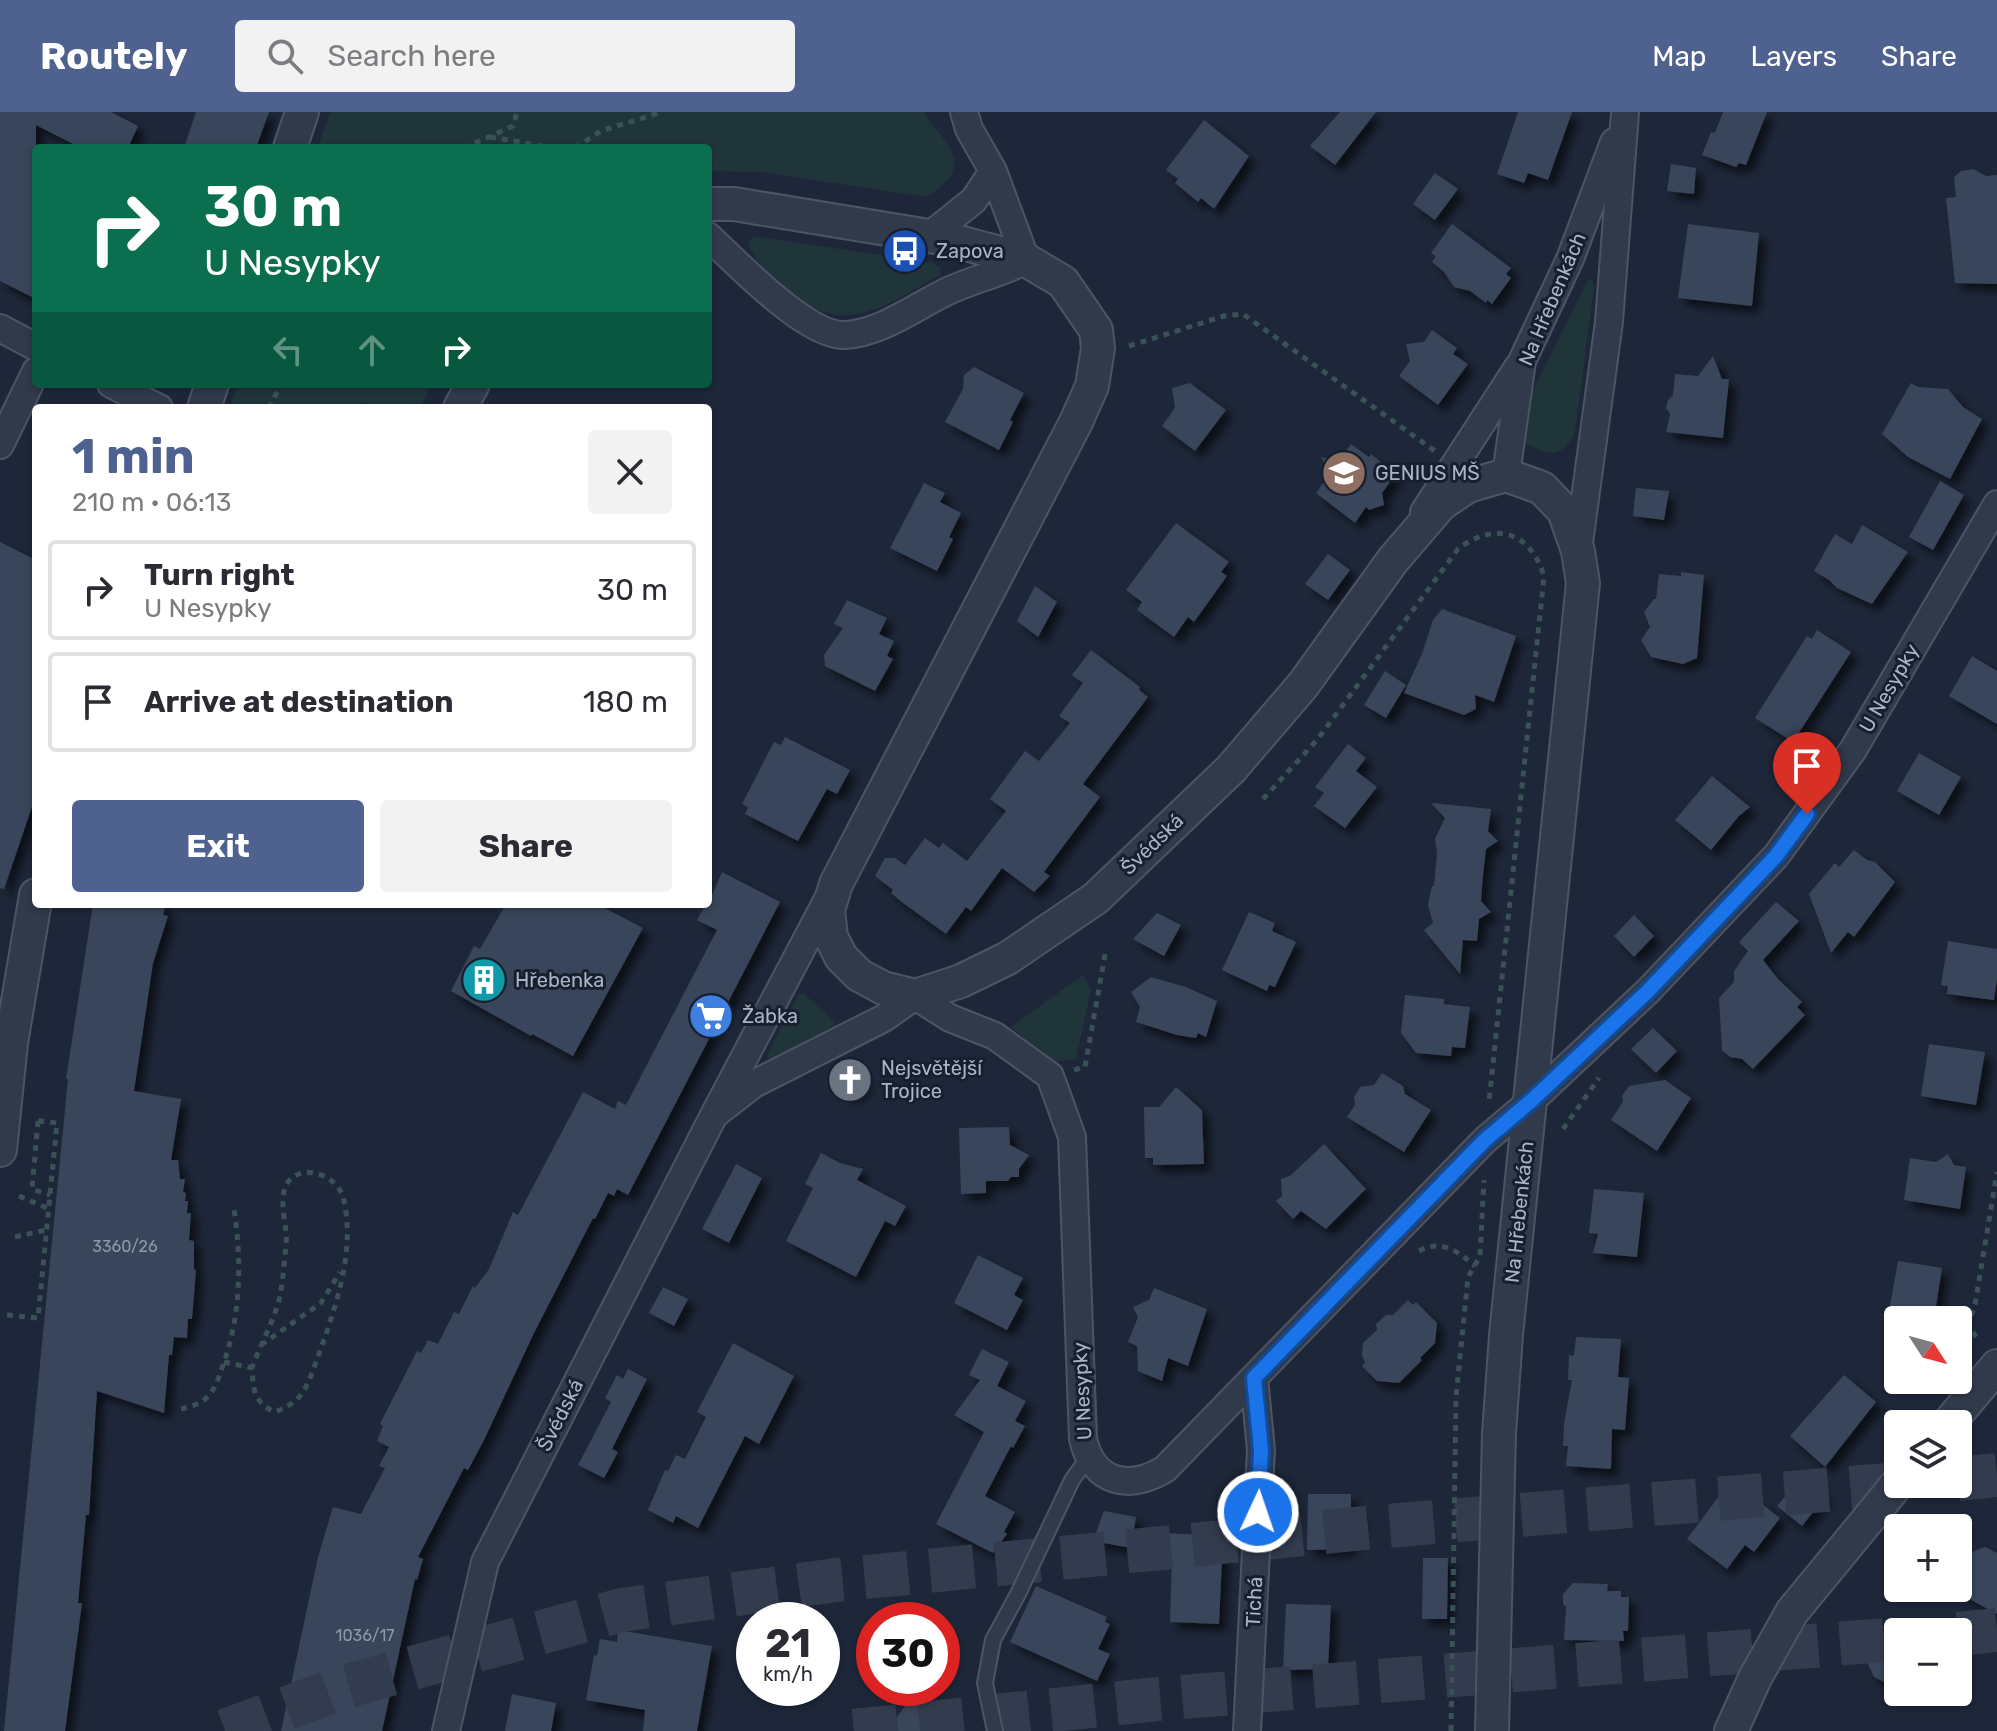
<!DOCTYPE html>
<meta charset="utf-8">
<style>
:root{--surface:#fff;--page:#f2f2f3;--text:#2b2b33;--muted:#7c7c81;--line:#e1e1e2;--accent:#4e618f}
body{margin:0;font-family:Rubik,sans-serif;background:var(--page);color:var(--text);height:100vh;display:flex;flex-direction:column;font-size:30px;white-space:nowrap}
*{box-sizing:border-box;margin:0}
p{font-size:26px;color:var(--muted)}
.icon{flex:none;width:44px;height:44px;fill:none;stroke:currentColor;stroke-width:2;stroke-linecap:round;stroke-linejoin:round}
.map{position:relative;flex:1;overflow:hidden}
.details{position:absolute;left:32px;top:292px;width:680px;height:504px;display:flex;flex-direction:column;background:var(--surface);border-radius:8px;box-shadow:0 2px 6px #0004}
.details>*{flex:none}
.banner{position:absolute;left:32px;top:32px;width:680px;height:244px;border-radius:8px;box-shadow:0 2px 6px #0004;background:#0b6e4f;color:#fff;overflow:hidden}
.needle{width:52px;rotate:126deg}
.controls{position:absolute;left:1884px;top:1194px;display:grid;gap:16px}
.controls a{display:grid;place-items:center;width:88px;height:88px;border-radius:8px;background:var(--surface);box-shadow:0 2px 6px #0004;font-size:40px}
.speed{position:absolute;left:736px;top:1490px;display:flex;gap:16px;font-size:40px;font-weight:700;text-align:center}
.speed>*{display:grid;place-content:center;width:104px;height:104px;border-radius:50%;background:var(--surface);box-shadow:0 2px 6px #0004;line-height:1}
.speed small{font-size:20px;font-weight:400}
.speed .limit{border:12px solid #d22;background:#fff;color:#111}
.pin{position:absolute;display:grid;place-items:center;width:68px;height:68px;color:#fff;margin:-82px -34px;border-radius:50% 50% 50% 0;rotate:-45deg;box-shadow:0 0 8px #0007}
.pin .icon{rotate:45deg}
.me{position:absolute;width:88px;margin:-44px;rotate:3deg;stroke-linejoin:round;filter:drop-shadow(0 0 6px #0008)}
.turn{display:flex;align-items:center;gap:28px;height:168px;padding:0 40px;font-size:36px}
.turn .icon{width:104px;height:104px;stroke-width:2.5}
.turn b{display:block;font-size:56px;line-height:68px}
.lanes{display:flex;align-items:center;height:76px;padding:0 40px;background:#0003;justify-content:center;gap:40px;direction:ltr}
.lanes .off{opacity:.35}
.round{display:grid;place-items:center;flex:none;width:84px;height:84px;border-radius:8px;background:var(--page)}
.summary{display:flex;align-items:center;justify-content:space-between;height:136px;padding:0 40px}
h1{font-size:48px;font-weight:700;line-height:60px;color:var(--accent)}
.action{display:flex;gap:16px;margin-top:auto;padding:16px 40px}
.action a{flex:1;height:92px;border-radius:8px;background:var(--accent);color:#fff;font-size:32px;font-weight:700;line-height:92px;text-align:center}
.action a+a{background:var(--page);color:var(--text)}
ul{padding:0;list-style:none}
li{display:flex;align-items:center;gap:24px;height:100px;margin:0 16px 12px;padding:0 24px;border:4px solid var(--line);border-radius:8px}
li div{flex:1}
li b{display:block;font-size:30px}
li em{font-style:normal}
header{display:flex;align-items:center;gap:48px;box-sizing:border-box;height:112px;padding:0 40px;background:var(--accent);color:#fff}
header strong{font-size:38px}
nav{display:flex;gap:44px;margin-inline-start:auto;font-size:28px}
.search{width:560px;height:72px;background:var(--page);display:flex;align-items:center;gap:20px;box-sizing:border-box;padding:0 28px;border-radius:8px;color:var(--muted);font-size:30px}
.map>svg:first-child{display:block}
.green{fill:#20353a}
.building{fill:#39455a;filter:url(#shadow)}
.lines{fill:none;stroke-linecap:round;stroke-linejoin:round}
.trunk-tunnel{stroke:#333c4e;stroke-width:44;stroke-dasharray:44 22;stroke-linecap:butt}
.service-casing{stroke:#4c5465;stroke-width:18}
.minor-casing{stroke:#4c5465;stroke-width:30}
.tertiary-casing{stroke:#4c5465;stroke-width:36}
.path{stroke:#3a5155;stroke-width:5;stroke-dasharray:6 6;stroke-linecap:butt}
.service{stroke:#313a4a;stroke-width:14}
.minor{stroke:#313a4a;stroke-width:26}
.tertiary{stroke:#313a4a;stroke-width:32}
.route-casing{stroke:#114b97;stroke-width:20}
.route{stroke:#1a73e8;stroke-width:14}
.labels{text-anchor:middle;stroke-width:6;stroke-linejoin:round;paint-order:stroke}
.number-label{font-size:16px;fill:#8e98ac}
.poi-label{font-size:20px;fill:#abb4c7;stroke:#171f2e;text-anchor:start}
.street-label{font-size:20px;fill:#abb4c7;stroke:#171f2e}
</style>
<header>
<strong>Routely</strong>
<div class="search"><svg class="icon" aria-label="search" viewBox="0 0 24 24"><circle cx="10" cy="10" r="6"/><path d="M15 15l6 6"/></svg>Search here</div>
<nav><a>Map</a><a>Layers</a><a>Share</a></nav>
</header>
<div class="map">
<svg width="1997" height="1619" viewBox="0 0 1997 1619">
<defs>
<filter id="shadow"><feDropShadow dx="7" dy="7" stdDeviation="4" flood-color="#0009"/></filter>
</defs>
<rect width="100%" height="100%" fill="#1e2739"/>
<path class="green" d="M330 0H923C949 35 976 54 927 85L761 60 708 59V36H318Z
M754 124 932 151 941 156 940 163C882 195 842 229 783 174 769 160 754 150 748 131Z
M1588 168 1593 169 1594 176 1575 320C1561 350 1542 343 1520 326L1518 309Z
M238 272H432L420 296H373L365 290 359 296H230Z
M1083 863 1091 877 1076 947 1053 950 1011 915Z
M799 882H804L833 908 834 914 770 948 767 943Z"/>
<path class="building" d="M0 0H111L138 14 128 36H81L36 13V187L0 169Z
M196 0H269L256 36H184Z
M1340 0H1376L1335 53 1310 34Z
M1518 0H1572L1548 68 1528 61 1524 71 1497 62Z
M1723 0H1767L1746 53 1739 51 1736 55 1702 43 1711 20 1715 21Z
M1204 8 1249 44 1214 97 1201 86 1198 90 1175 71 1178 67 1166 58Z
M1671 52 1696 56 1694 82 1667 79Z
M1973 57 1986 64 1997 63V172L1955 171 1946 86 1956 85 1954 65 1961 59Z
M1435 61 1458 77 1435 108 1413 92Z
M1452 112 1511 156 1506 162 1511 166 1492 192 1487 188 1486 191 1470 179 1454 175 1444 160 1432 150 1436 144 1431 141Z
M1688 112 1759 121 1752 194 1678 186Z
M1432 218 1457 236 1453 242 1468 252 1438 293 1399 264 1410 249 1406 232 1424 230Z
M1713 244 1722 267H1729L1723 326 1666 320 1670 302 1666 296 1668 288 1673 283 1675 262 1698 264Z
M974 255 1024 281 1010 308 1013 310 999 338 945 310 963 277 964 263Z
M1190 271 1226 298 1195 339 1162 314 1175 296 1172 276Z
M1911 271 1918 275 1948 277 1963 295 1982 307 1950 367 1908 345 1882 322Z
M1351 332 1369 345 1371 342 1396 362 1382 381 1384 393 1369 398 1366 395 1355 411 1316 381 1330 362 1321 345 1339 349Z
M1940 369 1964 383 1933 438 1909 425Z
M924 371 945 381 940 390 961 401 949 425 953 427 937 459 890 436Z
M1636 376 1669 379 1664 408 1633 404Z
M1176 411 1229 450 1221 460 1227 464 1194 510 1188 505 1174 525 1137 498 1142 490 1126 478Z
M1862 413 1908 440 1872 492 1837 476 1829 468 1814 459 1835 422 1852 432Z
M0 430 36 448V683L4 777 0 776Z
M1328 442 1350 458 1328 488 1305 472Z
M1681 460 1704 463 1697 546 1683 552 1651 545 1641 528 1650 515 1644 500 1654 487H1656L1659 462 1681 464Z
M1035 474 1057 490 1038 525 1017 509Z
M847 488 887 506 879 522 894 529 887 544 893 547 875 579 825 554 824 543 843 516 834 512Z
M1442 497 1516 524 1494 590 1475 583 1476 597 1464 603 1404 581 1422 542 1433 508Z
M1817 518 1851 540 1793 630 1755 606 1807 524 1812 527Z
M1091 538 1140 575 1139 578 1148 585 1083 672 1100 685 1044 760 1050 764 1034 780 1002 756 971 799 966 795 946 822 903 791 891 781 893 778 875 764 885 746H895L905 753 925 726 939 736 943 731 967 749 1006 699 990 687 1025 639 1039 649 1070 611 1059 604 1083 571 1072 563Z
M1972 544 1997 559V612L1949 584Z
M1385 559 1406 573 1386 606 1364 593Z
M785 625 850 658 837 682 827 677 798 729 745 702 748 695 742 692 774 630 781 633Z
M1348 632 1366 646 1356 659 1377 675 1345 716 1314 694 1324 681 1315 675Z
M1919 641 1961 665 1939 703 1897 679Z
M1712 664 1750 695 1739 704 1711 738 1675 708Z
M1431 691 1491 697 1488 719 1498 729 1486 737 1483 763 1481 789 1491 800 1479 807 1477 829 1463 828 1460 862 1424 818 1433 811 1428 793 1432 774H1434L1437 741 1435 727 1445 706Z
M1854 738 1867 748 1875 750 1895 770 1854 825 1848 820 1831 841 1809 782 1835 751 1839 755Z
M722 760 780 790 628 1083 617 1077 614 1084 608 1081 595 1107 593 1106 533 1223 484 1328 468 1358 464 1356 418 1445 423 1447 417 1468 415 1467 382 1619H281L318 1445 333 1395 361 1402 385 1356 379 1354 389 1335 377 1329 383 1314 380 1312 417 1239 421 1241 428 1228 438 1232 454 1200 459 1202 473 1174 475 1176 489 1157 513 1100 518 1103 583 980 615 997 618 989 626 993 717 818 697 808 706 792H708Z
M1776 790 1799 809 1763 848 1778 867 1802 890 1797 895 1805 903 1753 957 1742 947 1730 945 1722 938 1719 886 1734 870V859L1748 839 1739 830Z
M93 792H166L163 803 168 804 153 851 134 979 181 987 171 1048H178L180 1067H185L183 1080 186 1081 185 1089H188L187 1101H191L189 1128 194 1129V1157L196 1158 192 1207H188L187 1226 174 1225 172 1243H169L164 1301 97 1279 89 1403H86L78 1491H82L65 1619H4L68 967H66Z
M506 792H597L643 816 573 944 532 922 531 924 451 879 474 834 480 837Z
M1249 800 1275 811 1272 819 1296 830 1275 875 1269 873 1267 879 1222 858Z
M1157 801 1181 813 1164 844 1133 827Z
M1634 803 1654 824 1634 845 1614 824Z
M1948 829 1997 837V867L1994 888 1947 882 1948 874 1941 873Z
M1151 865 1186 875 1217 889 1206 925 1198 921 1196 926 1177 923 1136 910 1140 895 1131 880Z
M1405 883 1444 887V892L1470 895 1465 936 1452 935 1451 944 1416 941 1401 921Z
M1653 916 1677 939 1656 961 1631 937Z
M1929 932 1985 940 1976 993 1921 984Z
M852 954 863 964 865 972 859 981 848 984 840 977 835 965Z
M1382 961 1403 974 1405 982 1431 998 1404 1040 1347 1005 1355 993 1354 985 1360 975 1374 973Z
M1665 968 1691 986 1657 1039 1611 1008 1623 990 1622 984 1629 974Z
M1176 975 1202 998 1204 1052 1153 1053V1046H1145L1144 995H1159Z
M1009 1015 1010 1033 1029 1043 1019 1057V1065H1011L1008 1069H986V1081L961 1082 959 1016Z
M1324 1032 1366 1077 1326 1117 1301 1099 1293 1107 1276 1089 1282 1084 1281 1067 1290 1064Z
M821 1041 840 1051 863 1057 857 1068 906 1094 895 1114 885 1109 856 1165 786 1129 813 1076 805 1072Z
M1948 1042 1954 1053 1966 1055 1960 1097 1904 1088 1910 1046 1936 1050Z
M736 1052 762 1066 729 1131 702 1117Z
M1594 1077 1644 1081 1637 1145 1593 1141 1598 1122 1589 1121Z
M978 1143 1023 1166 1014 1183 1023 1188 1007 1218 954 1191Z
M1898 1149 1942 1156 1935 1201 1890 1194Z
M663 1175 688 1187 674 1214 649 1201Z
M1154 1176 1207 1197 1188 1254 1168 1246 1162 1269 1138 1259 1137 1234 1128 1230 1138 1205 1133 1195 1149 1188Z
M1408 1188 1413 1193 1416 1190 1437 1211 1435 1231 1420 1246 1422 1248 1399 1271 1377 1269 1362 1254 1365 1251 1362 1243 1363 1231 1377 1218 1376 1212 1386 1203H1393Z
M1576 1225 1621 1227 1618 1265 1629 1266 1625 1318 1612 1317 1611 1357 1566 1354 1568 1334H1563L1564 1312 1572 1268H1568L1569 1243 1574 1244Z
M733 1231 794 1264 759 1332 745 1324 698 1416 676 1404 673 1411 648 1398 665 1358 668 1359 676 1343 685 1347 706 1305 697 1300Z
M982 1237 1009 1250 997 1274 1026 1289 1015 1309 1025 1314 1013 1336 1011 1334 985 1384 1015 1400 1004 1420 1007 1422 993 1441 936 1412 984 1320 954 1303 980 1268 969 1263Z
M628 1257 647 1267 612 1337 618 1340 604 1366 578 1353 611 1290 605 1286 617 1263 623 1267Z
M1844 1263 1876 1290 1825 1355 1790 1324Z
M1803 1364 1826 1384 1802 1414 1777 1394Z
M1731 1368 1780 1406 1754 1440 1745 1433 1727 1457 1687 1427Z
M1308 1382H1351V1398H1358L1357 1422 1350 1421V1437L1307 1438Z
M1104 1399 1136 1405 1131 1436 1093 1429Z
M1164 1421 1223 1424 1219 1512 1170 1510 1172 1444 1163 1442Z
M1985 1435 1997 1441V1502L1962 1483 1961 1468 1958 1466V1459L1967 1442Z
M1423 1446H1448L1447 1507H1422Z
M1573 1471 1608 1472 1607 1479H1621V1485H1629L1628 1519H1623L1624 1529 1564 1528 1566 1495 1563 1492V1482Z
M1036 1474 1107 1505 1105 1510 1110 1512 1098 1537 1110 1542 1097 1569 1010 1530Z
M1286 1492 1331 1493 1328 1557 1283 1558Z
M618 1518 712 1534 697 1619H643L645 1598 586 1588 594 1543 597 1544 600 1527 617 1530Z
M1898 1518V1577L1874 1565 1865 1546 1870 1528 1875 1523Z
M915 1580 948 1604 938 1619H887Z
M512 1582 556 1591 551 1619H505Z"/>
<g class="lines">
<path class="trunk-tunnel" d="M1958 1367 1997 1363
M1958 1522 1997 1518
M225 1619 344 1575 622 1498 836 1468 1375 1415 1898 1372
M854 1619 1158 1587 1898 1527"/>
<g class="service-casing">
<path id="service" d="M995 1619 985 1571 993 1528 1018 1482 1072 1368 1088 1346"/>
</g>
<g class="minor-casing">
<path id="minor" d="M708 124C736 150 807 225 845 223 881 221 915 195 946 180 972 167 1001 162 1026 148L993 59 969 17 964 0
M929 124 974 88 993 59
M0 216 36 235
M111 272 159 296
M0 333 36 259
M1506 363 1522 249 1570 147 1614 30
M1424 400 1518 255
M1578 438 1609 210 1625 1
M714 1003 754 972 884 906 915 884 950 906 995 924 1050 964 1072 1025 1083 1327C1093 1371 1129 1379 1165 1357L1485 1028 1531 989 1648 879 1776 744 1853 638 1997 392
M446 1619 485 1450 714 1003 830 783
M1247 1619 1261 1338 1254 1266"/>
</g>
<g class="tertiary-casing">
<path id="tertiary" d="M290 36 302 0
M708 92H734L947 127 1026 148 1063 170 1096 218 1098 236 1092 274 1076 310 836 772 828 798 831 825 841 845 859 863 883 876 915 884 961 869 1008 846 1096 786 1231 657 1303 573 1393 448 1441 392 1468 374 1506 363 1542 376 1564 399 1578 439 1583 471 1506 1223 1499 1321 1492 1619
M204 296 212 272
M460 296 473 272
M0 1038 11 931 36 783
M1948 1312 1997 1254
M1731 1619 1755 1566 1792 1500 1898 1371"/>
</g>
<path class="path" d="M490 25 554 36
M464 36 513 14 517 0
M575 36 601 19 662 0
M1129 234 1224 204 1243 202 1435 339
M269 296 281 272
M1263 687 1317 628 1458 437C1495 409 1530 419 1544 464L1489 990
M1074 958 1085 955 1106 837
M38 1009 32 1077 50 1083
M1563 1017 1599 966
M19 1084 49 1097
M15 1125 46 1118
M1419 1139C1441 1127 1458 1139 1475 1154
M7 1203 38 1206 57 1011 33 1008
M1976 1225 1968 1212 1975 1193 1997 1060
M261 1233 321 1191 340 1160
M224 1250 252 1256C253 1277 254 1291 275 1300 285 1296 293 1292 300 1284 310 1271 314 1254 320 1239 337 1191 356 1136 343 1085 336 1060 292 1048 284 1079 280 1096 288 1117 286 1134 284 1152 283 1171 279 1188 274 1208 259 1236 252 1256
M181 1297C189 1295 197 1293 204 1288 214 1280 218 1268 222 1256 241 1204 242 1151 234 1097
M1451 1619 1456 1285 1468 1165 1480 1144 1484 1068"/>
<use href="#service" class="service"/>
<use href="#minor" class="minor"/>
<use href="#tertiary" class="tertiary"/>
</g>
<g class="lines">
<g class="route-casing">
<path id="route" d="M1258 1400 1261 1338 1254 1266 1485 1028 1531 989 1648 879 1776 744 1807 702"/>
</g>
<use href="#route" class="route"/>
</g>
<defs>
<g id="bus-disc" transform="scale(2.3)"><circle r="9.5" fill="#1a4fb4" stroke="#171f2e"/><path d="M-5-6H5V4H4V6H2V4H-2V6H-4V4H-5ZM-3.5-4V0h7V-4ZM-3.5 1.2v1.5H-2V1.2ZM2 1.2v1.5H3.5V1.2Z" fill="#fff"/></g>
<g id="school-disc" transform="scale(2.3)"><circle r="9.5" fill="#8d6e63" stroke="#171f2e"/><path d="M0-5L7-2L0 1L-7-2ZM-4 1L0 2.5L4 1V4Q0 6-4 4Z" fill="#fff"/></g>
<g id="building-disc" transform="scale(2.3)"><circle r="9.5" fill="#0f9aa8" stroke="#171f2e"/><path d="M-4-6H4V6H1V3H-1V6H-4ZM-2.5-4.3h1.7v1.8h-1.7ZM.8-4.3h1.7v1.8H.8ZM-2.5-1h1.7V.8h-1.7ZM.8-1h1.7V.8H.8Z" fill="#fff"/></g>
<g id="supermarket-disc" transform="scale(2.3)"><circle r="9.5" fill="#3f7fe0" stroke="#171f2e"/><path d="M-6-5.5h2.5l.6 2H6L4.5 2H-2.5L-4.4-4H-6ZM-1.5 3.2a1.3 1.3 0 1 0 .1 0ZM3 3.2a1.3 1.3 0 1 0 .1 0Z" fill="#fff"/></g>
<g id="church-disc" transform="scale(2.3)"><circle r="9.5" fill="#6b7280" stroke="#171f2e"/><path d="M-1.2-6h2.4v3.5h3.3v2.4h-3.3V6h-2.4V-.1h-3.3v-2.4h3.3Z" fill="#fff"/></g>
</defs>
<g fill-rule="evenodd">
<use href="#bus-disc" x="905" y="139"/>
<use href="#school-disc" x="1344" y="361"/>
<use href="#building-disc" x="484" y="868"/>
<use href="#supermarket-disc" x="711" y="904"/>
<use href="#church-disc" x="850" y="968"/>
</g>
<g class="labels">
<g class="number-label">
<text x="125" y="1140">3360/26</text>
<text x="365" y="1529">1036/17</text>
</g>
<g class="poi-label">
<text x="936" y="146">Zapova</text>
<text x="1375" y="368">GENIUS MŠ</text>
<text x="515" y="875">Hřebenka</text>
<text x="742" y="911">Žabka</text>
<text x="881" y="963">Nejsvětější<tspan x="881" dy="23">Trojice</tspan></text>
</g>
<g class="street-label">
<text transform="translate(1552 187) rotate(-67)" y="7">Na Hřebenkách</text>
<text transform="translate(1889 576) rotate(-60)" y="7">U Nesypky</text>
<text transform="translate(1152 732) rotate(-44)" y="7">Švédská</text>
<text transform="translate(1519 1100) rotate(-84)" y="7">Na Hřebenkách</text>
<text transform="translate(1082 1279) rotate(-93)" y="7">U Nesypky</text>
<text transform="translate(560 1303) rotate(-63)" y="7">Švédská</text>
<text transform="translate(1254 1490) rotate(-87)" y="7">Tichá</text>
</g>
</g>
</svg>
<div class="controls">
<a><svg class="needle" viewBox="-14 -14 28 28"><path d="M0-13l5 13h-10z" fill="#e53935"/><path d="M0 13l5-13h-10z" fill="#7c7c81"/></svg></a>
<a><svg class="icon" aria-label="layers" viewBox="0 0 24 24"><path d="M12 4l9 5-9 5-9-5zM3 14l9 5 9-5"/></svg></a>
<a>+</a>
<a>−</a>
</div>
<div class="speed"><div>21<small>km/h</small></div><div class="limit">30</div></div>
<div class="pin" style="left:1807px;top:702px;background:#d93025"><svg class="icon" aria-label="arrive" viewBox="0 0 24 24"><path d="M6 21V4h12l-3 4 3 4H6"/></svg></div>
<svg class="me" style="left:1258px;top:1400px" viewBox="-20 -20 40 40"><circle r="17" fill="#1a73e8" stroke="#fff" stroke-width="3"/><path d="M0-11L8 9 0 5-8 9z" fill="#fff"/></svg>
<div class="banner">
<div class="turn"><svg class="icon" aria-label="right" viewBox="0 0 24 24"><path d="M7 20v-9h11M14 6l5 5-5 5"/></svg><div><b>30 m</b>U Nesypky</div></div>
<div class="lanes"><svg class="icon off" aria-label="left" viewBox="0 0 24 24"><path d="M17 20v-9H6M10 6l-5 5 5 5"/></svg><svg class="icon off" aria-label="ahead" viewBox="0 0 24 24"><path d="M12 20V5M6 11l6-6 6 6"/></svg><svg class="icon" aria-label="right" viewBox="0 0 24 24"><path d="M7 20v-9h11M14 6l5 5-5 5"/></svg></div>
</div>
<section class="details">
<div class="summary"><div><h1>1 min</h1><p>210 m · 06:13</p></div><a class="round"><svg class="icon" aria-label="close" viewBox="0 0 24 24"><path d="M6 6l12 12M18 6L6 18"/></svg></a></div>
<ul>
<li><svg class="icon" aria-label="right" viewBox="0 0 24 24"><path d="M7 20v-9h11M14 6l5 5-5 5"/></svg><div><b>Turn right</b><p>U Nesypky</p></div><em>30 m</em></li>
<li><svg class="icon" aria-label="arrive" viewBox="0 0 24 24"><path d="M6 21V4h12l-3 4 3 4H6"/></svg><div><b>Arrive at destination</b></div><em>180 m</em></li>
</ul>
<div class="action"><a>Exit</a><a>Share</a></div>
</section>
</div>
